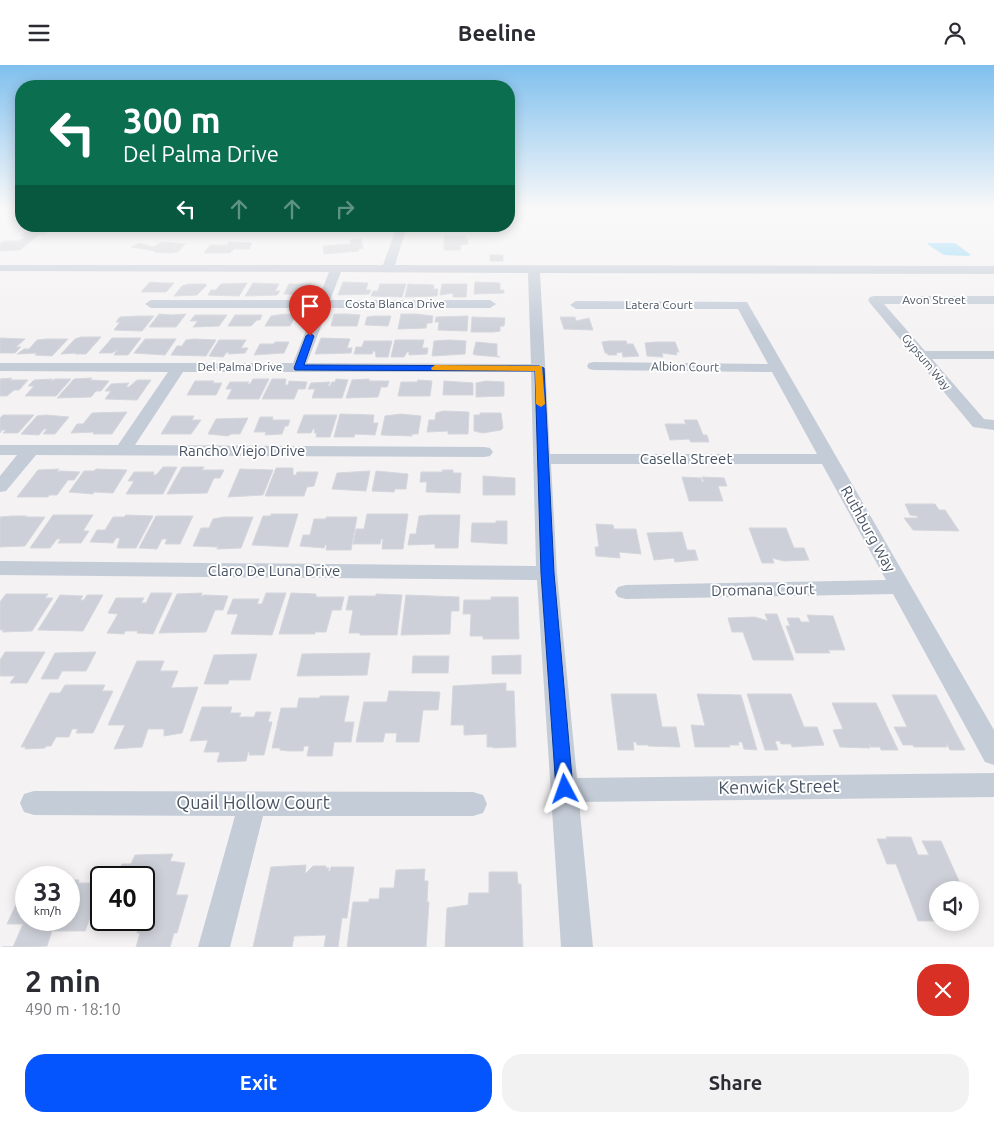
<!DOCTYPE html>
<meta charset="utf-8">
<style>
:root{--surface:#fff;--page:#f2f2f3;--text:#2b2b33;--muted:#7c7c81;--accent:#0455fd}
body{margin:0;font-family:Ubuntu,sans-serif;background:var(--page);color:var(--text);height:100vh;display:flex;flex-direction:column;font-size:19px;white-space:nowrap}
*{box-sizing:border-box;margin:0}
p{font-size:16px;color:var(--muted)}
.icon{flex:none;width:28px;height:28px;fill:none;stroke:currentColor;stroke-width:2;stroke-linecap:round;stroke-linejoin:round}
.map{position:relative;height:882px;overflow:hidden}
.panel{display:flex;flex-direction:column;background:var(--surface);flex:1}
.panel>*{flex:none}
.top-card{position:absolute;left:15px;top:15px;width:500px;height:152px;border-radius:20px;box-shadow:0 2px 12px #0003;background:#0b6e4f;color:#fff;overflow:hidden}
.fabs{position:absolute;left:929px;top:816px;display:grid;gap:10px}
.fabs a{display:grid;place-items:center;width:50px;height:50px;border-radius:50%;background:var(--surface);box-shadow:0 2px 12px #0003;font-size:25px}
.speed{position:absolute;left:15px;top:801px;display:flex;gap:10px;font-size:25px;font-weight:700;text-align:center}
.speed>*{display:grid;place-content:center;width:65px;height:65px;border-radius:50%;background:var(--surface);box-shadow:0 2px 12px #0003;line-height:1}
.speed small{font-size:12px;font-weight:400}
.speed .limit{border:2px solid #111;border-radius:8px;background:#fff;color:#111}
.pin{position:absolute;display:grid;place-items:center;width:42px;height:42px;color:#fff;margin:-51px -21px;border-radius:50% 50% 50% 0;rotate:-45deg;box-shadow:0 0 5px #0007}
.pin .icon{rotate:45deg}
.me{position:absolute;width:55px;margin:-28px;rotate:356deg;stroke-linejoin:round;filter:drop-shadow(0 0 4px #0008)}
.turn{display:flex;align-items:center;gap:18px;height:105px;padding:0 25px;font-size:22px}
.turn .icon{width:65px;height:65px;stroke-width:2.5}
.turn b{display:block;font-size:35px;line-height:42px}
.lanes{display:flex;align-items:center;height:48px;padding:0 25px;background:#0003;justify-content:center;gap:25px;direction:ltr}
.lanes .off{opacity:.35}
.round{display:grid;place-items:center;flex:none;width:52px;height:52px;border-radius:20px;background:var(--page)}
.headline{display:flex;align-items:center;justify-content:space-between;height:85px;padding:0 25px}
h1{font-size:30px;font-weight:700;line-height:38px}
.cta{display:flex;gap:10px;margin-top:auto;padding:10px 25px}
.cta a{flex:1;height:58px;border-radius:20px;background:var(--accent);color:#fff;font-size:20px;font-weight:700;line-height:58px;text-align:center}
.cta a+a{background:var(--page);color:var(--text)}
header{display:flex;justify-content:space-between;align-items:center;height:65px;padding:0 25px;background:var(--surface);font-size:22px;font-weight:700}
.map>svg:first-child{display:block}
.water{fill:#85d3f7}
.building{fill:#cdd0d8;stroke:#d5d7de}
.lines{fill:none;stroke-linecap:round;stroke-linejoin:round}
.minor{fill:#c4ccd8;fill-rule:evenodd}
.route{fill:#0455fd;stroke:#0337a4}
.slow{fill:#f59e0b}
.labels{text-anchor:middle;stroke-width:4;stroke-linejoin:round;paint-order:stroke}
.far-street-label{font-size:12px;fill:#475262;stroke:#fff}
.street-label{font-size:15px;fill:#475262;stroke:#fff}
.near-street-label{font-size:18px;fill:#475262;stroke:#fff}
</style>
<header><svg class="icon" aria-label="menu" viewBox="0 0 24 24"><path d="M4 6h16M4 12h16M4 18h16"/></svg>Beeline<svg class="icon" aria-label="person" viewBox="0 0 24 24"><circle cx="12" cy="8" r="4"/><path d="M4 21q1-7 8-7t8 7"/></svg></header>
<div class="map">
<svg width="994" height="882" viewBox="0 0 994 882">
<rect width="100%" height="100%" fill="#f4f2f2"/>
<path class="water" d="M928 178H955L971 190 968 191 944 190 927 179Z"/>
<path class="building" d="M30 164 49 165 44 169H39L20 185 0 186V179L4 176H19L26 171H21Z
M444 171H465V174H468V179L461 180 460 185H444Z
M361 174 363 183 358 184 359 186 324 189 323 181 351 179 350 175Z
M162 177 185 179 178 187 170 188 154 187 155 186 131 182 140 178 153 182Z
M229 177 252 178 249 184H234L230 188H204L210 180H227Z
M490 190H503V196H490Z
M150 217 163 218H174L166 227H141Z
M343 217 368 218 366 225H371L369 229 338 230Z
M475 217 500 218V225H504V228L474 229Z
M247 218 239 231 208 230 211 225H216L221 219Z
M253 218 279 219 275 226H280L277 230 245 231Z
M189 219H206V221L197 230 174 231 182 221Z
M289 219H311L310 220H313L307 230 284 229Z
M380 219H406L402 232 371 231 373 226H378Z
M408 219 434 220 433 224H438L437 231 405 232Z
M442 219H467L466 232H453V228L440 230Z
M159 249 171 250 186 249 176 262H149Z
M285 249 296 250 290 261H265L271 251Z
M334 249H347L360 250 357 261H331Z
M401 249H416L433 251 432 258H427L426 263 398 264Z
M195 250H227L219 261 193 262 198 256H190Z
M235 250H262L260 255H257L251 261H228Z
M138 251H154L142 266 114 265 120 257H116L120 252Z
M374 251H391L388 261 365 260 367 252Z
M468 251 467 266 438 265 439 257H435L436 252Z
M472 252 505 253 504 261H500V266L494 267H471Z
M560 252H575L576 256 589 253 593 265 564 264Z
M81 272H101L86 289H75L76 288 61 289 75 274Z
M0 273 25 274 16 282H21L15 288H0Z
M112 273H141L128 290H114L117 285 112 288H99Z
M321 273 350 274 347 283H352L351 288 315 289Z
M46 274H68L52 291 35 290 37 288 17 289 24 284H29L37 275Z
M145 274H176L165 290 134 288Z
M186 275 194 274 216 275 206 291 171 290 177 281H182Z
M219 275H246L241 283H248L245 288 228 289 229 287H227L223 292 209 291Z
M395 275H424L422 283H428L427 289 409 290V287H407L404 292H391Z
M449 275 466 276 465 289 432 291 434 276Z
M364 276H392L388 292H376L375 286H373L372 289H354L356 282H362Z
M609 276H626L627 279H633L639 291 623 292 622 287 616 288 617 290H608L607 288H605L602 277Z
M275 277H289L284 288 254 290 260 279H274Z
M476 277 497 279V291L500 292 476 290 473 289Z
M655 277H675L679 287H676L677 290 662 288 663 292 647 291 645 278Z
M12 313 10 315H28L19 325H14L7 331H0V314Z
M92 313 90 315 109 316 101 326H96L91 332 57 333 74 314Z
M52 314 51 316 55 314H71L56 331H25L34 321H28L34 315Z
M253 314H269L259 334H227L232 324H226L230 317H249L247 319H250Z
M272 314H286L285 320H288L289 316 307 317 305 324H298L294 334H262Z
M336 314 348 315 342 333H312L315 324H308L311 318 330 317 328 321H330L332 317H335Z
M369 314V316H389L387 322H381L378 332 346 333 352 315Z
M137 315H151L137 335 105 334 111 326H105L111 319 129 318 126 322H129Z
M418 315 432 316 430 331H398L401 317H417Z
M195 316H214L213 318H222L216 330H187Z
M444 316 473 318V330H443Z
M486 316 504 317V331L476 332V318Z
M443 346 469 347 468 369H448V366L427 367 429 355H435L436 348Z
M127 347 112 369H93L94 367 71 368 77 359H83L92 348Z
M480 348H501L503 363 501 365 483 368 474 366V350H480Z
M340 349 374 350 373 358H378L375 370 355 369 354 372H334Z
M401 349 421 351 418 369H412V371L381 370 385 351Z
M3 350H34L18 368H3L6 365H2L0 368V353Z
M46 350 69 352 55 369H43L47 364H44L39 370 21 369 37 351Z
M304 350H337L330 372H316L317 368H314L315 364H313L311 368H297Z
M172 351H194L192 355H201L191 369H161Z
M260 352H273L272 355H290L288 361H285L282 369 265 370 266 367H254Z
M248 353 240 369H231L228 371 208 369 216 354Z
M684 355H697L703 370H707L709 377H691L689 374 670 375 665 359H686Z
M163 402H177L163 429H126L134 416H128L134 407H154L153 410H156Z
M182 402H204L202 405H224L220 413H214L207 428 167 429Z
M276 403H293V410H296L297 407H318L314 421 307 422 304 431H265Z
M59 404 57 407 60 406 80 407 74 415H68L57 430H49L48 432H17L38 405Z
M96 404 127 405 113 428 94 427 93 429 69 427 84 406H94Z
M240 404 273 405 263 430 228 432Z
M442 405H453V408H461L460 428 426 427 427 417H420L421 407H443Z
M370 406 366 426 332 424 337 408Z
M376 406 408 409 406 424H395L394 427 372 426Z
M483 411 515 413V430H483Z
M682 412 701 413 702 417H704L702 412 724 413 727 421H718L723 436H689Z
M905 439H935L939 445H945L959 466 913 465 904 453H918L917 451 910 450Z
M271 449H298L288 482 252 480 263 451H271Z
M367 449H408L403 484H382L383 474H381L380 479H353L356 464H364Z
M53 450H93L83 466H89L81 478H58L61 474H57L50 483H30Z
M126 450 153 451 136 483H117L120 473H116L113 478 90 477 97 465H105L113 452H124Z
M428 450H460L458 483H435V479L408 480 410 469H416L419 451Z
M11 451H27L25 452H45L25 481 0 482V452Z
M156 451H193L180 479H165L167 474H162L157 484 139 483Z
M224 452H253L241 483 217 484 219 480 217 482 193 481 201 463H209L213 454Z
M326 452H357L351 485H326L327 480H325L324 483 300 481 303 470H310L314 454H326Z
M496 456H507V479L471 477 472 458H496Z
M596 459 613 460 614 464H636L641 489 619 487 620 493 596 491 595 482H599Z
M749 463H786L794 483H804L809 495 784 496 772 493 774 498H762Z
M682 467 687 485H695L698 495 675 497 674 493 654 495 647 468Z
M151 528H172L153 569 137 568 138 566H125L124 569 107 568 118 549 108 548 116 533H144L141 538H146Z
M202 528 201 532 204 530 228 531 223 545H215L206 567 159 568 177 529Z
M266 528H286L272 570 231 569 238 549H227L233 534H259L257 539H262Z
M291 528 316 529V532H344L341 545H332L326 567H315V569H279Z
M6 529H48L45 533H53L32 566 2 567 4 565H0V537Z
M376 529 402 530 397 570H360V568H349L353 545H346L349 531H376Z
M60 530 83 531 80 535H84L87 530H103L83 566 38 565Z
M406 530 459 532V546H451L450 569 401 570Z
M491 532H518L519 574H483V571H470L471 549H463L464 535H491Z
M765 549H777L794 595H753L743 567H732L728 553 755 552 768 556Z
M807 550 833 551 845 585H828L830 588H796L786 561H790L787 553H799L801 557H810Z
M5 587H45L27 618H10L15 611H0V595Z
M96 587 86 606H62L58 614H41L55 588Z
M370 588 367 610 297 611 302 589Z
M257 589 250 615H229L228 619H204L214 590Z
M521 590V609H492V591Z
M413 591H449L448 608H412Z
M137 596H164L160 606H178L171 623 198 622 182 668 164 671V664H148L142 682 114 684 125 660H108Z
M506 618V626H514L516 682 493 683V682H487V669L464 670V660H451L453 621Z
M65 620H105L102 626H113L93 668H76L78 664H72L69 672H56L51 681H46L45 683 25 684 26 682H21L50 628H60Z
M389 626 440 627 438 645H423L419 677H396L397 668H385L383 677H356L364 637H387Z
M611 629H656L662 662H676L680 682 648 681V680H637L636 677H633L634 685H618Z
M697 629 741 630 757 685 744 684 742 677H738L739 680H729L730 682H695L691 660 705 661Z
M747 629H791L804 662H817L824 680 792 682 791 679H781L780 676H775L778 685H765Z
M892 630H936L965 685H950L946 677 947 682H914L913 680H903L894 662H907Z
M320 631H349L344 657H354L351 677H334L332 691H307L309 681H304L303 686H288L280 685V683H272L281 643H297L299 633H320Z
M832 638H876L898 685H881L880 682H871L869 678 870 683 840 682 833 665 843 664Z
M202 642H232L230 648H241L239 652H254L256 647H271L268 657H272L264 690H249L250 687H248L246 696 217 697 220 687H204L208 675 190 676Z
M886 772H911L918 790H929L922 776H941L963 825H938V856H918L896 799H887L877 774H887Z
M173 789 170 796 185 798 176 830H188L177 868H174L170 882H136L140 868H137L141 855H144V812H117L122 799H131L135 790Z
M306 800 305 809 313 801H326V803H329L328 806H330L331 802H354L347 853H342L338 882H324L326 870 294 871 292 882H253L271 802Z
M425 804 424 816H428L427 837H429L426 882H347L353 837H369V834H379L380 823H394L396 805Z
M489 807H517L518 819H521L523 882H445L447 843 468 840 469 828H489Z
M69 815H79L78 818H90L91 815H101V824L85 866H52L47 881 25 882H2H13L23 859H7L26 818V855H69Z"/>
<g class="lines">
<path class="minor" d="M397 161H407L395 200 994 201V209L540 208 550 389H817L772 307 594 305 589 304 587 301 589 298 594 297 768 299 738 244H576L570 240 576 236 747 237 994 665V700L985 697 893 529 626 534 618 532 615 527 618 522 626 520 886 515 822 399H551L557 508 577 713 994 708V732L579 737 593 882H561L537 515 0 510V496L536 501 531 307H183L135 380 484 382 490 383 493 387 490 391 484 392 36 390 6 426 0 427V411L17 390H0V380H118L168 307 0 306V298H293L315 243H151L145 239 151 235H318L329 207 0 206V200H383ZM341 207 528 208 531 299 307 298 328 243H490L496 239 490 235H330Z
M874 231H994V239H884L925 286H994V294H932L984 354 994 355V365L973 362 870 238 868 235 870 232Z
M34 726 473 727 483 730 487 739 483 748 473 751H263L230 882H198L235 751 34 750 24 747 20 738 24 729Z"/>
</g>
<linearGradient id="sky" x2="0" y2="1"><stop stop-color="#80c0ee"/><stop offset="0.54" stop-color="#faf9f9"/><stop offset="1" stop-color="#faf9f9" stop-opacity="0"/></linearGradient>
<rect width="994" height="268" fill="url(#sky)"/>
<path class="route" d="M310 268 314 271 304 300 539 301 544 303 554 508 573 724 570 730 565 732 559 730 556 724 541 508 535 306 295 305 294 303 306 271Z"/>
<path class="slow" d="M435 300 542 301 545 339 541 342 536 339 535 306 432 305 431 303Z"/>
<g class="labels">
<g class="far-street-label">
<text x="934" y="239">Avon Street</text>
<text x="395" y="243">Costa Blanca Drive</text>
<text x="659" y="244">Latera Court</text>
<text transform="translate(926 297) rotate(50)" y="4">Gypsum Way</text>
<text x="240" y="306">Del Palma Drive</text>
<text transform="translate(685 302) rotate(1)" y="4">Albion Court</text>
</g>
<g class="street-label">
<text x="242" y="391">Rancho Viejo Drive</text>
<text x="686" y="399">Casella Street</text>
<text transform="translate(868 464) rotate(61)" y="5">Ruthburg Way</text>
<text x="274" y="511">Claro De Luna Drive</text>
<text transform="translate(763 525) rotate(-1)" y="5">Dromana Court</text>
</g>
<g class="near-street-label">
<text transform="translate(779 722) rotate(-1)" y="6">Kenwick Street</text>
<text x="253" y="744">Quail Hollow Court</text>
</g>
</g>
</svg>
<div class="fabs">
<a><svg class="icon" aria-label="sound" viewBox="0 0 24 24"><path d="M4 9h4l5-4v14l-5-4H4zM17 9q2 3 0 6"/></svg></a>
</div>
<div class="speed"><div>33<small>km/h</small></div><div class="limit">40</div></div>
<div class="pin" style="left:310px;top:271px;background:#d93025"><svg class="icon" aria-label="arrive" viewBox="0 0 24 24"><path d="M6 21V4h12l-3 4 3 4H6"/></svg></div>
<svg class="me" style="left:565px;top:724px" viewBox="-20 -20 40 40"><path d="M0-17L14 15 0 8-14 15z" fill="#0455fd" stroke="#fff" stroke-width="4"/></svg>
<div class="top-card">
<div class="turn"><svg class="icon" aria-label="left" viewBox="0 0 24 24"><path d="M17 20v-9H6M10 6l-5 5 5 5"/></svg><div><b>300 m</b>Del Palma Drive</div></div>
<div class="lanes"><svg class="icon" aria-label="left" viewBox="0 0 24 24"><path d="M17 20v-9H6M10 6l-5 5 5 5"/></svg><svg class="icon off" aria-label="ahead" viewBox="0 0 24 24"><path d="M12 20V5M6 11l6-6 6 6"/></svg><svg class="icon off" aria-label="ahead" viewBox="0 0 24 24"><path d="M12 20V5M6 11l6-6 6 6"/></svg><svg class="icon off" aria-label="right" viewBox="0 0 24 24"><path d="M7 20v-9h11M14 6l5 5-5 5"/></svg></div>
</div>
</div>
<section class="panel">
<div class="headline"><div><h1>2 min</h1><p>490 m · 18:10</p></div><a class="round" style="background:#d93025;color:#fff"><svg class="icon" aria-label="close" viewBox="0 0 24 24"><path d="M6 6l12 12M18 6L6 18"/></svg></a></div>
<div class="cta"><a>Exit</a><a>Share</a></div>
</section>
